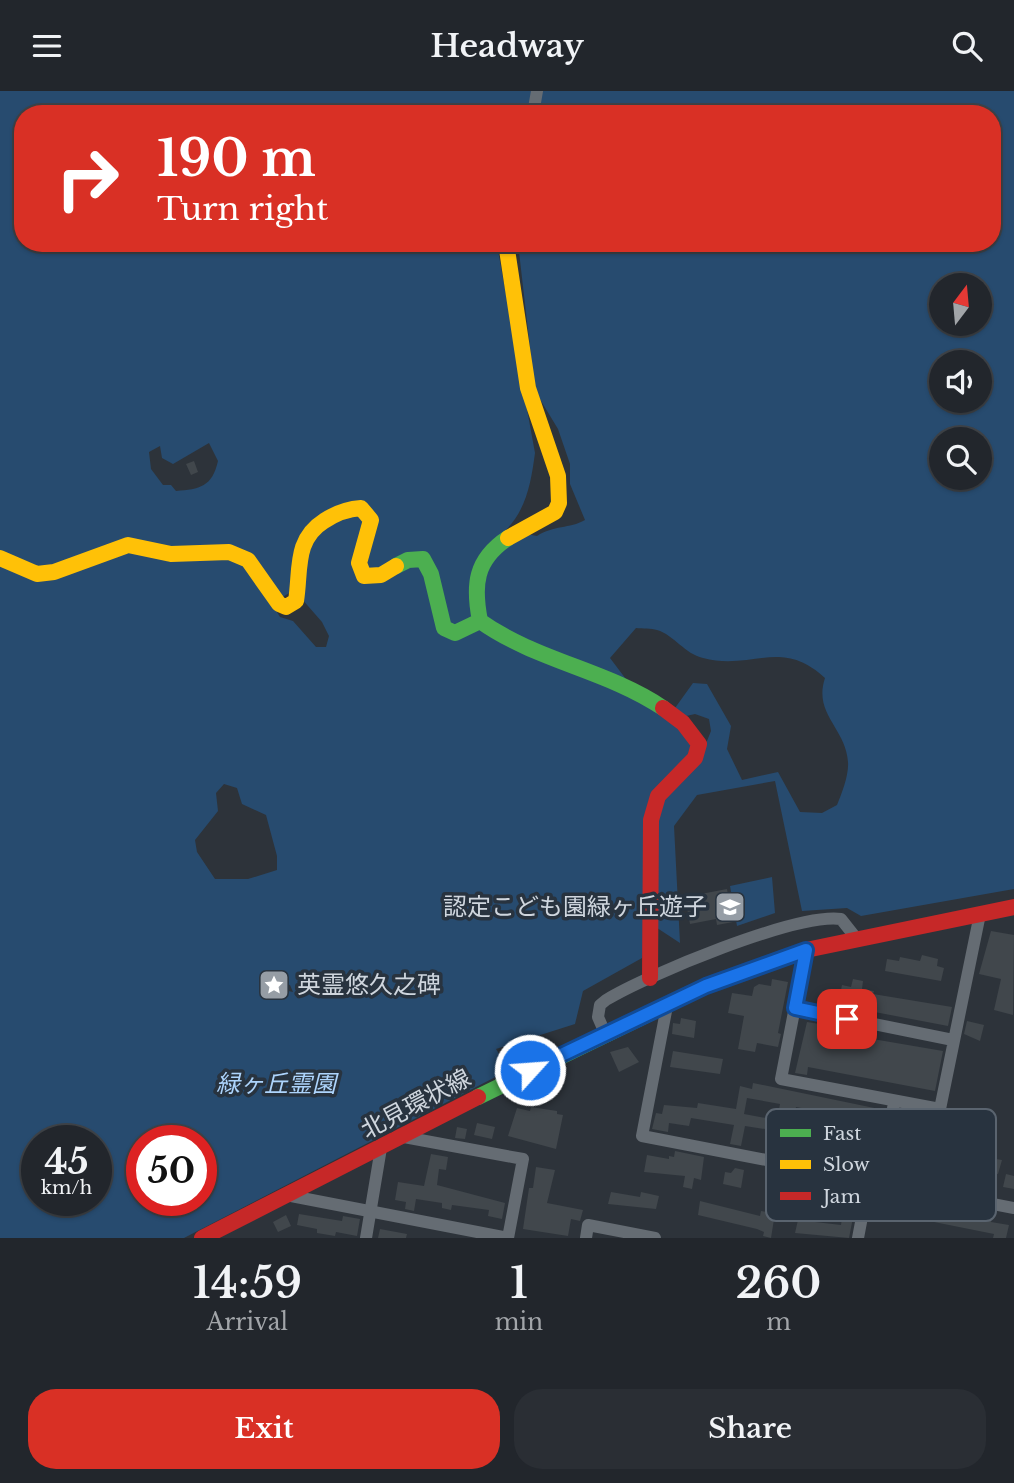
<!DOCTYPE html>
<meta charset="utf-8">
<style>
:root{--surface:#22262c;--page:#2a2e34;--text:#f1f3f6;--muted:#a2a5a9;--line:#3f4348;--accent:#d93025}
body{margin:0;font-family:"Libre Baskerville","Noto Sans JP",serif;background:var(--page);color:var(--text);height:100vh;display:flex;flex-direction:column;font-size:26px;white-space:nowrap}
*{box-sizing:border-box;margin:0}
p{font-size:23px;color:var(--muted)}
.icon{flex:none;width:38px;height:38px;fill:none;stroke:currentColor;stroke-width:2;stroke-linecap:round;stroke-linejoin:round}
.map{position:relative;height:1147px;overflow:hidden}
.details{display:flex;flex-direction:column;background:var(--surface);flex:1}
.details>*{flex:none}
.hud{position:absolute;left:14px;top:14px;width:987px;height:147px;border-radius:28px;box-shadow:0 2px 5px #0004,0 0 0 2px var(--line);background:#d93025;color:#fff;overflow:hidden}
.needle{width:46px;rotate:16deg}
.buttons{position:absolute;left:929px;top:182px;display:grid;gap:14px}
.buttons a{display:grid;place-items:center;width:63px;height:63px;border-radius:50%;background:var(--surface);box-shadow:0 2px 5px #0004,0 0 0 2px var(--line);font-size:35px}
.speed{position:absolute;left:21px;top:1034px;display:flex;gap:14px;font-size:35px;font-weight:700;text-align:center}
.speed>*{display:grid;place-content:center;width:91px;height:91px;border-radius:50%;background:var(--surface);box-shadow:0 2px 5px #0004,0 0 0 2px var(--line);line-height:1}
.speed small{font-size:18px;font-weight:400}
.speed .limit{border:10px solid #d22;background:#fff;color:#111}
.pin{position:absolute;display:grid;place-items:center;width:60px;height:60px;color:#fff;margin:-30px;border-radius:14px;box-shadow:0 4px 10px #0006}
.me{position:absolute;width:77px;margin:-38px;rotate:64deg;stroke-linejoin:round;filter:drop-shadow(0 0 5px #0008)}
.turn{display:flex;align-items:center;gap:24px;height:147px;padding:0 28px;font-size:32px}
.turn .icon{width:91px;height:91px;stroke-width:2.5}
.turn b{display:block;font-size:49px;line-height:60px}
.eta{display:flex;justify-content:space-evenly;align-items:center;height:119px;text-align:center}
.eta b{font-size:42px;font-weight:600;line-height:49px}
.button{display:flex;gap:14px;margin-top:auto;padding:14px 28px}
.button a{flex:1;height:80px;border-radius:28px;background:var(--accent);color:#fff;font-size:28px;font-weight:600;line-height:80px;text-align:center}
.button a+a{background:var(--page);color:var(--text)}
header{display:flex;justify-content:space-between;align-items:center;height:91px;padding:0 28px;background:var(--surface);font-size:32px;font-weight:600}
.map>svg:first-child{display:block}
.green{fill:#274b6f;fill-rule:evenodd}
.building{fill:#41474c;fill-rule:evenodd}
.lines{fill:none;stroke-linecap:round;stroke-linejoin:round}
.street{stroke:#656c73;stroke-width:12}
.fast{stroke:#4caf50;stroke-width:16}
.slow{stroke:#ffc107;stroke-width:16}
.jam{stroke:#c62828;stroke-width:16}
.route-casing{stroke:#114b97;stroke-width:18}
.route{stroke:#1a73e8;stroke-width:12}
.labels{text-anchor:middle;stroke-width:7;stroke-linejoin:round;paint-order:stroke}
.poi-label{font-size:24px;fill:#cfd6de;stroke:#28333f;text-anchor:end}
.park-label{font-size:24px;font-style:italic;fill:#add4fc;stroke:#28333f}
.street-label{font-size:24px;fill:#cfd6de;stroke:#28333f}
.key{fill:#28333f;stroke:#5a646f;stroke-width:2}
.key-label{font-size:19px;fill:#cfd6de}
</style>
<header><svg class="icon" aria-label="menu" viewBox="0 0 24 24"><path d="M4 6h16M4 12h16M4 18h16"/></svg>Headway<svg class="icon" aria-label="search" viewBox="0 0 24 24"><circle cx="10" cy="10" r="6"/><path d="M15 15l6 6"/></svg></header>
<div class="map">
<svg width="1014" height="1147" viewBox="0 0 1014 1147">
<rect width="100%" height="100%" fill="#2d333a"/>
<path class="green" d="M0 0H1014V798L861 825 847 817 802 820 775 690 697 704 674 735 680 852 648 831 642 867 583 900 575 933 496 958 509 979 184 1147H0ZM23 23H992V152H518L535 300 558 338 570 373V393L585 429C569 438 554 434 537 445L506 439C527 417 531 391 535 362L497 154 23 152ZM942 194H980V233H942ZM942 271H980V310H942ZM942 348H980V387H942ZM209 352 218 370C212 396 200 398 176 400L171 394H163L151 378 149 361 160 355 162 367 173 373ZM294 499 322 531 329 545 326 556H316L293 530 280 526 274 516 281 507ZM636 537C643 538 651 537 657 539 674 544 685 563 703 567 752 580 781 546 825 587 813 623 846 637 848 671 849 684 842 702 837 714L822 722 800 721 778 681 742 689 727 658 731 635 707 593 693 592 675 617 641 608 610 567ZM695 623 709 628 711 640 701 665 686 669 692 652 682 626ZM224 693 237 697 242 713 266 724 277 765V779L248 788H215L197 761 195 749 218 720 216 702ZM266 888 290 894 293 901 261 894ZM37 1050H96V1110H37ZM142 1050H201V1110H142Z
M772 786 775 822 737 835 730 795Z"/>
<path class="building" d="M194 370 198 381 191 384 186 373Z
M727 798 733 831 717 834 716 828 690 833 685 806Z
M991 840 1014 844 1013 924 994 919 1001 888 979 883Z
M922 864 938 868 937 875 944 877 941 890 885 880 887 868 899 870 900 866 920 870Z
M772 888 788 891 778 942 781 943 778 956 757 952 755 961 738 958 744 925 728 922 732 902 752 905 754 896 759 893 771 895Z
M853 888 863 890 862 898 874 900 873 903 952 916 948 935 838 914 842 894 851 896Z
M681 927 696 930 694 947 672 943 673 932 680 933Z
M967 930 984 934 980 950 964 943Z
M807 931 820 933 819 940 845 944 847 938 862 941 861 946 943 960 935 1000 808 976 807 984 795 982Z
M628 956 639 971 619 981 610 961Z
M673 960 723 968 720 983 670 976Z
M753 992 884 1019 879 1059 850 1053 849 1056 818 1053 817 1057 792 1052 796 1035 814 1038 817 1020 796 1016 791 1042 745 1035 741 1055 730 1053 734 1034 691 1027 689 1035 669 1032 668 1041 652 1038 656 1022 662 1023 664 1014 697 1017 698 1012 736 1018 740 995 752 998ZM747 1007 780 1013 777 1029 744 1023Z
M531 1016 557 1020V1023L563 1024 556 1058 508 1045 517 1017 530 1020Z
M918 1024 939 1028 935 1054 943 1056 942 1059 1002 1069 998 1083 948 1074 944 1094 926 1091 928 1082 911 1079 913 1073 906 1072Z
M477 1032 495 1036 492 1048 474 1044Z
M457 1036 467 1038 465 1048 455 1047Z
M675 1060 704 1066 701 1089 694 1087 692 1098 683 1096 685 1085 644 1081 647 1064 669 1068V1065L674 1066Z
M431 1063 448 1066 446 1079 439 1078 437 1094 505 1112 502 1128 488 1125 489 1119 452 1114 451 1119 442 1117V1112L416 1108 414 1120 405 1118 406 1111 395 1109 398 1091 424 1095Z
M536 1076 555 1079 547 1112 583 1119 580 1130 571 1128 568 1145 523 1138 529 1097H533Z
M735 1077 744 1079 741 1097 723 1093 725 1081 731 1082Z
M1006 1083 1014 1085V1098L1003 1096Z
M825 1096 857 1106 849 1147 795 1142 798 1129 841 1134 844 1113 822 1109Z
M611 1101 640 1106 641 1101 659 1105 656 1118 608 1113Z
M891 1102 909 1106 907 1115 912 1116 909 1130 893 1127 895 1118 888 1117Z
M700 1110 760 1125 761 1120 775 1122 771 1147 763 1145 764 1141 757 1138 698 1124Z
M937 1114 993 1123 991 1131 1009 1134 1006 1147H993L994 1143 934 1131Z
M299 1123 342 1130 343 1125 360 1128 357 1145 336 1141 335 1145 317 1142V1138L297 1134Z
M286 1124 291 1135 278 1141 273 1131Z
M380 1138 407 1143 406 1147H378Z"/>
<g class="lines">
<path class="street" d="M533 23 537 0
M806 859 781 988 940 1018 980 823
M667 915 642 1045 1014 1117
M795 917 953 949
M605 942 598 926 600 914 606 909C647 884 796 822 841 828L856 847
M404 1046 523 1068 508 1147
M883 1092 894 1010
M286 1104 508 1147
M366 1147 381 1057
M586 1147 588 1134 655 1147
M858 1147 869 1089"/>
<path class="fast" d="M508 447C475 469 473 494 480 530 536 570 607 579 663 617
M396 475 408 469 423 468 431 483 444 537 455 542 480 530
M478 1006 706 895 761 875"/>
<path class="slow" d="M506 152 528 297 558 385 559 412 555 421 508 447
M0 467 37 483 54 481 128 454 171 463 229 461 248 469 279 513 286 516 296 510C301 479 294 449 324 430 336 422 347 418 361 417L371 429 359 472 364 485 381 484 396 475"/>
<path class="jam" d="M761 875 806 859 1014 816
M650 887 651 729 658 705 695 667 699 653 683 632 663 617
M202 1147 478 1006"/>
</g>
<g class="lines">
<g class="route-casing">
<path id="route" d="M530 979 706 895 806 859 795 917 847 928"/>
</g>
<use href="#route" class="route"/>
</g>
<defs>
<g id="school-square" transform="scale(1.575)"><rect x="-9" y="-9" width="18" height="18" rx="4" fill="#969da5" stroke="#28333f"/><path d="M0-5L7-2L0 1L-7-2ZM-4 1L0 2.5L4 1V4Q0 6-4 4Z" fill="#fff"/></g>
<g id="sight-square" transform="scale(1.575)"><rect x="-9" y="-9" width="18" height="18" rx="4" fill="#969da5" stroke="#28333f"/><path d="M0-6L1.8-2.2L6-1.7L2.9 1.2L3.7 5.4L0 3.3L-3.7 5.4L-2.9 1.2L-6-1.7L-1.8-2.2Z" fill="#fff"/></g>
</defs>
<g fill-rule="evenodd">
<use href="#school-square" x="730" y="816"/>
<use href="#sight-square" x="274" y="894"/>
</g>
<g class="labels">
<g class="poi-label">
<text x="707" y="824">認定こども園緑ヶ丘遊子</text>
<text x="297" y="902" text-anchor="start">英霊悠久之碑</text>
</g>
<g class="park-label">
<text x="276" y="1001">緑ヶ丘霊園</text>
</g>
<g class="street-label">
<text transform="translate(416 1013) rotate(-28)" y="8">北見環状線</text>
</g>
</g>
<rect x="766" y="1018" width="230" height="112" rx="10" class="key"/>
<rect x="780" y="1038" width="31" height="8" fill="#4caf50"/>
<rect x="780" y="1069" width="31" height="9" fill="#ffc107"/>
<rect x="780" y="1101" width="31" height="8" fill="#c62828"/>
<g class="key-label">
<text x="823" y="1049">Fast</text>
<text x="823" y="1080">Slow</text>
<text x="823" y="1112">Jam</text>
</g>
</svg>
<div class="buttons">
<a><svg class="needle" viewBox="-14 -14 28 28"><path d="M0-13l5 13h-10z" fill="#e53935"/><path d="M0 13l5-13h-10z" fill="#a2a5a9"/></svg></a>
<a><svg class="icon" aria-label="sound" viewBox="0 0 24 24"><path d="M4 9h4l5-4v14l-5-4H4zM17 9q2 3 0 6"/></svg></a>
<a><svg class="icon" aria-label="search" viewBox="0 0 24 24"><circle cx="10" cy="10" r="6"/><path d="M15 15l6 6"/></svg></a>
</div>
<div class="speed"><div>45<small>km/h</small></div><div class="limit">50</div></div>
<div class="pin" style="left:847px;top:928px;background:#d93025"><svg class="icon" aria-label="arrive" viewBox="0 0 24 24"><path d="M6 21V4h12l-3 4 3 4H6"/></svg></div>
<svg class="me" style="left:530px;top:979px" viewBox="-20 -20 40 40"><circle r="17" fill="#1a73e8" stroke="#fff" stroke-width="3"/><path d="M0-11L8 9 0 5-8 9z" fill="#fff"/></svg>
<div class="hud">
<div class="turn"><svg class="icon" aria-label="right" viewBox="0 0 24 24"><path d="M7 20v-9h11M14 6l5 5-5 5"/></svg><div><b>190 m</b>Turn right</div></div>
</div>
</div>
<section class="details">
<div class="eta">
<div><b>14:59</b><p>Arrival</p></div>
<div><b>1</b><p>min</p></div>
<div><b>260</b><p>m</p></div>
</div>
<div class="button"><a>Exit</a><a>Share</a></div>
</section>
